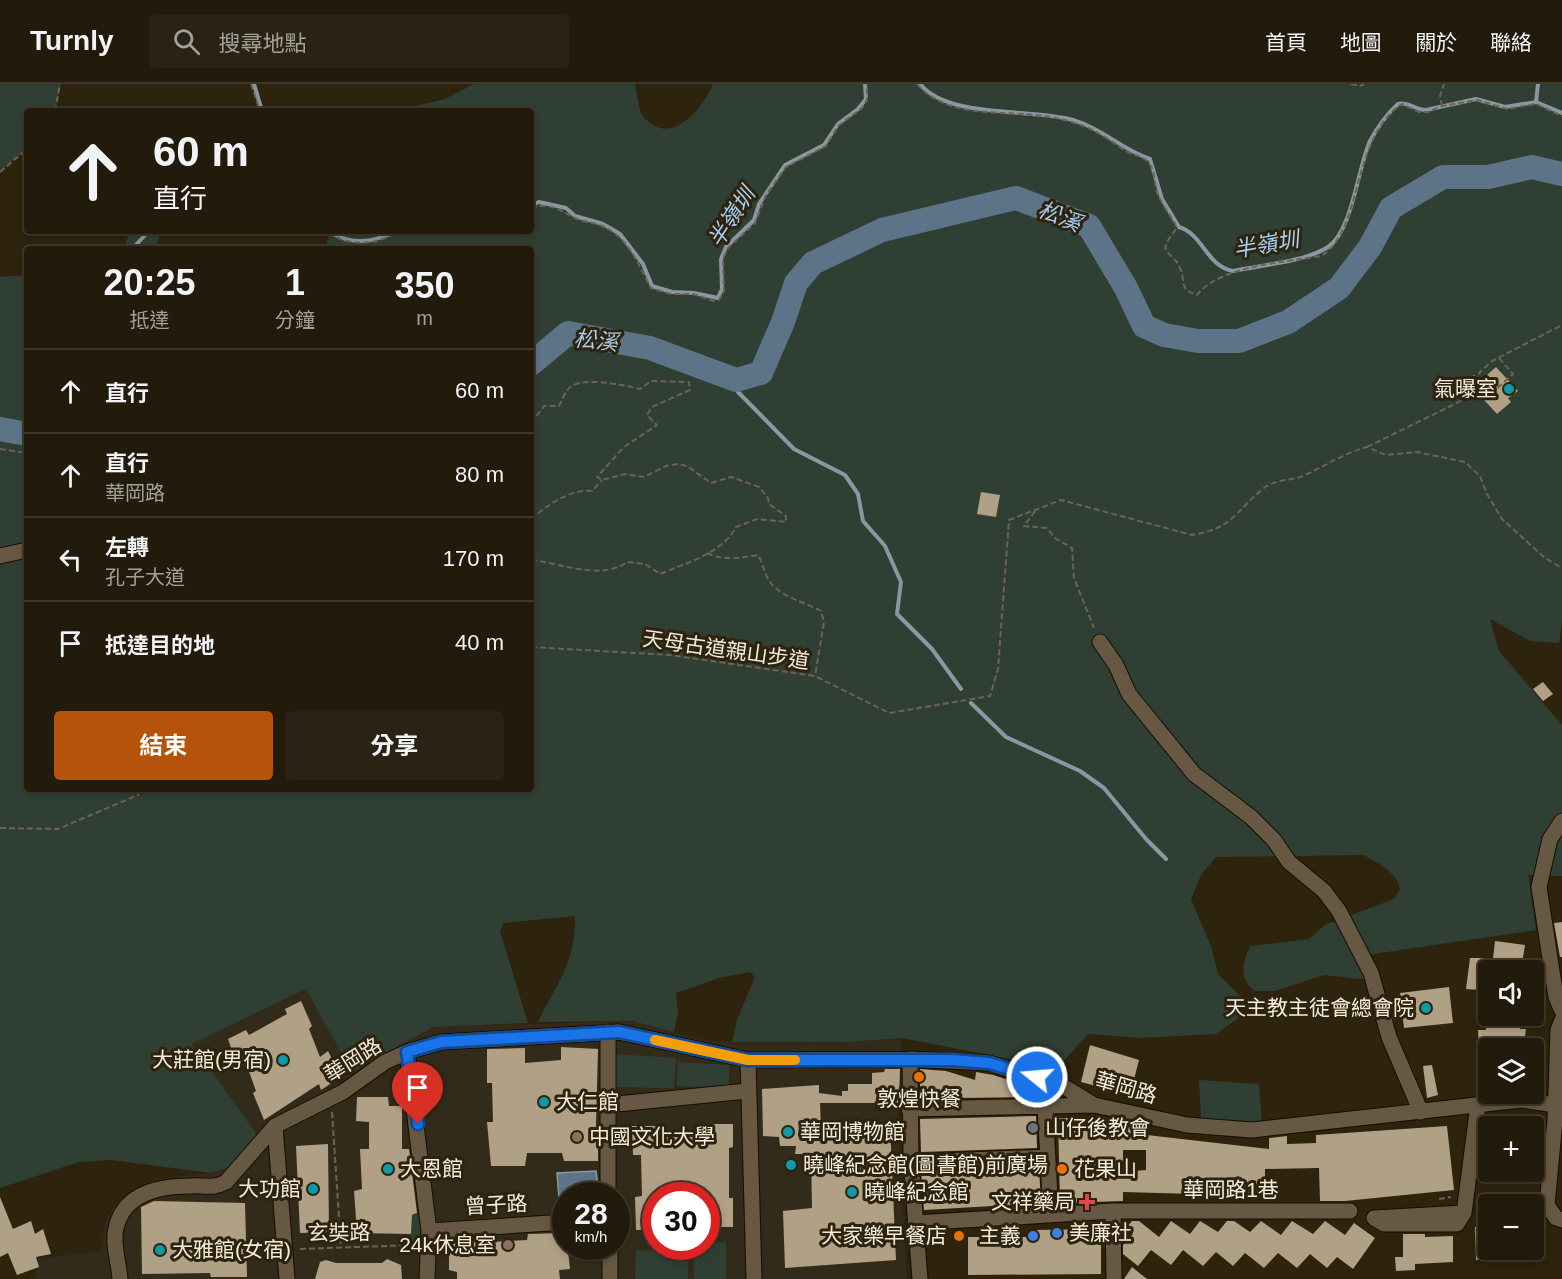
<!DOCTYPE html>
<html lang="zh-TW">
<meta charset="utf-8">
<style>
:root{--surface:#221a0a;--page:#2a2313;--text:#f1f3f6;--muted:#a2a19c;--line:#3f382b;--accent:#b45309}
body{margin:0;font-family:Helvetica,"Noto Sans TC",sans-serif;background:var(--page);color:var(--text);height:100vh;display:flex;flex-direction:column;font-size:22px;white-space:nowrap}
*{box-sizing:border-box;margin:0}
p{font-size:20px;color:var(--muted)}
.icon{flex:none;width:33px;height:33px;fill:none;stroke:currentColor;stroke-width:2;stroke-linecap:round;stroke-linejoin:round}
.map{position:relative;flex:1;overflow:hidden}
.sheet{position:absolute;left:24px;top:162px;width:510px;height:546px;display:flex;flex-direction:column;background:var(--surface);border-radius:6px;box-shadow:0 3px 9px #0003,0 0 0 2px var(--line)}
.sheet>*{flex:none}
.hud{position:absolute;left:24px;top:24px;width:510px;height:126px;border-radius:6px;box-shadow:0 3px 9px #0003,0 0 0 2px var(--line);background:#221a0a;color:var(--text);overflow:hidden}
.tools{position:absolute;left:1478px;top:876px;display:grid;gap:12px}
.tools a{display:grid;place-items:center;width:66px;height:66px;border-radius:6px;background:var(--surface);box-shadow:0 3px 9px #0003,0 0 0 2px var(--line);font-size:30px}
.speed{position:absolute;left:552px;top:1098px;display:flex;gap:12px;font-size:30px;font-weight:700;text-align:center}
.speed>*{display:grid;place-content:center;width:78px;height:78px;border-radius:50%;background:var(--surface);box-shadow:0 3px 9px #0003,0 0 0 2px var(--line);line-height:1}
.speed small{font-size:15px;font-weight:400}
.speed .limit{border:9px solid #d22;background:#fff;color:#111}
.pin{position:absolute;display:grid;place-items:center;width:51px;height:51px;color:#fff;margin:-62px -26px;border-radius:50% 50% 50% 0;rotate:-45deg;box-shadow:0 0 6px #0007}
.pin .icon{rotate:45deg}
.me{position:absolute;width:66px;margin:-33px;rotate:287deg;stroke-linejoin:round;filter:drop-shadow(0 0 4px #0008)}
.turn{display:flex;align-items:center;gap:21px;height:126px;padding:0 30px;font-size:27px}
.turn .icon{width:78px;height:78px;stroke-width:2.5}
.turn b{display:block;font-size:42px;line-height:51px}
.eta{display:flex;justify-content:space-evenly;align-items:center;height:102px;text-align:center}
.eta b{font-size:36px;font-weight:700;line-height:42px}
.button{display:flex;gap:12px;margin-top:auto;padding:12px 30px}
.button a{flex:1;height:69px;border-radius:6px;background:var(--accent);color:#fff;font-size:24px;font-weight:700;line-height:69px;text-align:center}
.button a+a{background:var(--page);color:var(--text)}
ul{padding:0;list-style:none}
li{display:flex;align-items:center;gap:18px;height:84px;padding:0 30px;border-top:2px solid var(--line)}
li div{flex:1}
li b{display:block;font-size:22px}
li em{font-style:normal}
header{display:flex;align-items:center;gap:36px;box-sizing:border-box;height:84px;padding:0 30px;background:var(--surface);border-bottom:2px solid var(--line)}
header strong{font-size:28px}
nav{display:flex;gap:33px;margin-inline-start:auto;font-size:21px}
.search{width:420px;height:54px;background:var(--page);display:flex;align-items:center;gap:15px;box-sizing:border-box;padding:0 21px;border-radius:6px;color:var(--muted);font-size:22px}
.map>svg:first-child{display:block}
.education{fill:#332b1a;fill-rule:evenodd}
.green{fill:#303f34}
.water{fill:#5d7388;stroke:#8a97a2;stroke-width:1.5}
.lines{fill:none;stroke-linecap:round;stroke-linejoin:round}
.stream{stroke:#8a97a2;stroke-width:4}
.river{stroke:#5d7388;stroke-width:24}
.building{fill:#b0a085;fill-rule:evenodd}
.minor-casing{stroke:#160c00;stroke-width:17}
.path{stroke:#6c6350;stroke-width:2;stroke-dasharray:6 3;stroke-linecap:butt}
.minor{stroke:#665842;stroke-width:15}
.route-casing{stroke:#114b97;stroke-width:15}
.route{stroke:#1a73e8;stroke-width:10}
.slow{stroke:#f59e0b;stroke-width:10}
.culture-dot{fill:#0f9aa8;stroke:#2e230d;stroke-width:2}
.food-dot{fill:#e8710a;stroke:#2e230d;stroke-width:2}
.worship-dot{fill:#6b7280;stroke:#2e230d;stroke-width:2}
.education-dot{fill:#8d6e63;stroke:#2e230d;stroke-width:2}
.health-dot{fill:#e0444e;stroke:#2e230d;stroke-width:2}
.shop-dot{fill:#3f7fe0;stroke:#2e230d;stroke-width:2}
.labels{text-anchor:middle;stroke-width:6;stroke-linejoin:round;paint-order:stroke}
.poi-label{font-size:21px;fill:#f2ebde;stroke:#2e230d;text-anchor:start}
.street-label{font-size:21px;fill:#f2ebde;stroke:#2e230d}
.water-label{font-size:22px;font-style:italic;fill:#a5cff7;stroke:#2e230d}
</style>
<header>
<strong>Turnly</strong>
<div class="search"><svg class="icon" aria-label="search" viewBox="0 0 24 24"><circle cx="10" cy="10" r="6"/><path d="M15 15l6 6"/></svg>搜尋地點</div>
<nav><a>首頁</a><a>地圖</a><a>關於</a><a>聯絡</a></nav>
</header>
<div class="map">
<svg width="1562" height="1195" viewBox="0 0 1562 1195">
<rect width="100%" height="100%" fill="#2e230d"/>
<path class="education" d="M307 905 352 988 433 943 632 937 703 956 749 959 850 958 902 954 898 1023 907 1195H35L38 1175 101 1167 105 1138 116 1119 133 1106 156 1095 211 1089 254 1048 192 960ZM566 1112H616V1162H566ZM656 1112H706V1162H656Z"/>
<path class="green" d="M0 0H61L55 27H27V65L0 87Z
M474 0H635C637 9 638 25 643 32 670 65 702 26 713 0H1562V538L1559 559 1530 557 1490 535 1499 567 1562 641V792L1528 791 1536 846 1360 872 1369 896 1324 891 1275 907H1254C1239 893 1242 880 1250 862L1309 855 1325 841 1394 815 1400 806C1398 788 1378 779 1363 771L1216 773 1201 791 1191 815 1212 865 1218 890 1239 911 1243 923 1240 933 1216 950 1140 954 1088 950 1062 979 1041 981 902 954 850 958H732L737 936 755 893 750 888 719 894 676 909 678 929 674 948 632 937 538 938C557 899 576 878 575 832L504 839 500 847 528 939 433 943 352 988 306 905 192 960 255 1048 256 1057 226 1084 211 1089 112 1076 79 1078 0 1104V193L27 191V705H531V165H325L330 147H531V27H395L445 15Z
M130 147H162L156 161 158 165H102L125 161Z
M615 970 676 974 674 1004 613 1003Z
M678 978 729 981V1004L677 1002Z
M1199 996 1259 1000 1263 1053 1202 1050Z
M424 1130 423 1161H411L412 1131Z
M707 1158H726V1195H694L693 1163 706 1162Z
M636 1166 688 1167V1195H635Z"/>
<path class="water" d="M596 1087 599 1111 566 1112 565 1126 560 1127 557 1089Z"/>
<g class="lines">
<path class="stream" d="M254 0 262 27
M920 0C948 35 1032 24 1073 36 1103 45 1121 65 1150 75L1162 115 1179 143C1203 150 1207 183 1233 187 1260 181 1305 178 1328 163 1352 148 1358 83 1370 57 1377 44 1387 30 1398 20 1407 17 1416 26 1426 26L1476 15 1505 23 1536 18 1562 29
M1536 18 1538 0
M531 121 539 118 566 124 575 132 603 140 620 150 643 180 652 202 672 208 694 209 718 214 722 205 721 175 726 163 754 136 759 120 785 81 824 61 838 40 858 25 866 15 865 0
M333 147 335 151C355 161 377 157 396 147
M132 165 149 147
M736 296 738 308 794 365 845 391 858 410 863 437 885 462 901 498 897 530 932 565 961 605
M971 619 1006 653 1080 687 1104 704 1146 755 1166 775"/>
<path class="river" d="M531 280 568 249 650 264 736 296 761 289 783 238 796 199 813 179 882 146 1016 114 1089 142 1126 204 1144 242 1164 251 1198 257H1239L1288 238 1339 204 1370 163 1391 124 1443 93H1488L1532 83 1562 90
M0 345 27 350"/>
</g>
<path class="building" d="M1496 283 1518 307 1508 314 1511 318 1497 330 1474 305 1462 315 1455 307 1474 291 1479 298Z
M981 408 1000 411 996 433 977 430Z
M1543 598 1553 610 1543 617 1533 605Z
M1562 838V873H1560L1554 839Z
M1495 857 1525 861 1521 886H1488V900L1480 899 1479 906 1466 905 1470 874H1493Z
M1449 903 1453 939 1404 944 1400 909Z
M301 917 312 942 309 945 320 973 328 967 341 993 321 1006 319 1000 264 1036 253 1009 256 1007 246 979 238 984 228 955 246 946 249 951 287 930 285 925Z
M1487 938 1521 940 1520 945H1526L1525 952H1530L1527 964H1479L1478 946H1486Z
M1090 961 1139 976 1130 1011 1081 998Z
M561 963 598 965 596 1040H598V1077H564L562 1069H527L525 1082H491L487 1038H493L492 999H487V965L525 964V979L561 976Z
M1432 981 1438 1011 1427 1014 1423 982Z
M885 985H900L899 1019H820L821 1045 890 1041 896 1176 785 1184 783 1127 812 1124 811 1070H795L796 1062H780L779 1053 763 1052 762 1005 819 1001V1009L842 1012V1007H848V1000H872V989L884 988Z
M920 985 946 987 975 996 976 988 993 991 1031 1003 1032 1013 954 1014 932 1007 930 1012 920 1009Z
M357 1013H388L389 1022H402V1065H409L417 1129 412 1131 411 1150 357 1149 354 1107 362 1105 360 1065H369V1038L356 1037Z
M1036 1032 1037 1064 921 1068 920 1035Z
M1058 1034 1111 1035 1138 1041V1050L1269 1065V1054L1287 1052V1060L1316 1059V1051L1447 1042 1454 1106 1345 1117H1320L1319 1084 1265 1085V1112L1123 1108V1117L1060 1119ZM1123 1066H1146V1086L1123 1088Z
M709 1040H733V1063L729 1064V1114H733V1143H706V1112H656V1146H636L635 1113 642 1112 641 1071H633L632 1042H657V1048L709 1046Z
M328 1060 329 1148 300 1149 296 1062Z
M1039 1083 1041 1119 924 1126 921 1087Z
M0 1113 13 1145 31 1137 35 1150 43 1145 51 1170 36 1173 39 1183 17 1191 8 1169 0 1173Z
M154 1117 245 1119 247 1193H211L210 1189 142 1190 141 1123Z
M1132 1137H1139L1159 1153 1171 1137 1190 1150 1200 1137 1218 1148 1227 1137H1234L1250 1148 1261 1137 1281 1151 1292 1137 1313 1150 1325 1137 1345 1151 1354 1139 1375 1154 1353 1185 1337 1173 1327 1184 1310 1170 1297 1184 1278 1169 1264 1184 1245 1169 1233 1182 1216 1168 1203 1182 1183 1166 1171 1181 1151 1166 1138 1182 1123 1170V1161L1133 1150 1126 1144Z
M1488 1142V1175L1476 1176 1475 1143Z
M1101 1145V1190L968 1191V1153H1033V1146Z
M566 1149 570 1185 559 1186 560 1195H457V1188L449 1186V1155L490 1153 491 1158 527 1156 528 1150Z
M1403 1150H1425V1153L1453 1152V1178L1415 1180V1186L1396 1187 1395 1173H1403Z
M387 1175 401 1181 402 1195H315L320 1178 326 1176 336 1179H382Z
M1132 1183 1147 1195H1124Z"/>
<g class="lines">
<g class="minor-casing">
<path id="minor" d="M0 472 27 466
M1100 558 1116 581 1129 610 1194 690 1251 733 1274 756 1289 778 1324 807 1339 827 1371 889 1389 953 1421 1028
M1562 737 1550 755 1539 803 1556 913 1562 927
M1562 936 1558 946 1555 1036 1547 1121 1556 1134 1562 1136
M608 948V1112
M407 968 429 1147 427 1195
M910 975 911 1078 920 1195
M748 976 754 1195
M607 1021 747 1007
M1045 1023 1051 1130
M909 1025 1094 1021
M275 1042 287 1195
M911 1078 1048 1073
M1113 1127 1114 1195
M1464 1129 1457 1140H1384L1374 1134 1464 1129 1478 1021
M915 1139 1113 1127H1350
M429 1147 566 1138
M610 1162V1195
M120 1195C119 1179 112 1159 116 1144 124 1109 159 1102 190 1102 204 1101 213 1105 226 1098L275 1042 343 1008 385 978 407 968 441 958 619 948 748 976 910 975 989 979 1066 1004 1094 1021 1187 1041 1252 1046 1521 1016 1562 1022"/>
</g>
<path class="path" d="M251 0 260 27
M917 0C949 37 1007 25 1050 33 1083 39 1098 47 1124 66 1131 71 1143 72 1148 78 1155 86 1154 95 1156 104 1159 119 1171 130 1177 144 1154 173 1171 163 1180 184 1186 197 1178 205 1197 211 1219 182 1286 178 1321 172 1363 148 1351 52 1402 20L1419 28H1428L1442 22 1477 16 1507 25 1536 20 1562 32
M1351 0 1360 2 1364 0
M1442 22 1440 12 1444 0
M55 27 60 0
M0 88 27 65
M531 124C550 118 559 126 575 134 583 138 594 138 602 142 629 153 638 181 651 204L671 210H693L714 217 719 216 724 207 723 175 728 164 755 139 766 111 786 83 826 62 838 42 862 24 867 16V0
M331 147 334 152C356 163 379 160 399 147
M1485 296 1494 307
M1484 316 1513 290 1499 274
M531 339 544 322H559C562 316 566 305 572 302 585 293 625 301 640 305L651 297 689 298 690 306 652 323 647 331 657 341 624 363 597 393 602 396 625 390 644 393 666 382 678 380 687 382 711 399 731 393 759 403 768 414 769 420 786 432V438L757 435 736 443C723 469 686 479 660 490L645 480 627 478C601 497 560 479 531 476
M1367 363 1465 315 1485 296 1479 289 1492 277 1562 241
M0 365 27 369
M1035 427 1024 442 1047 444 1055 454 1072 464 1074 494 1094 544
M531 435C548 421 569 405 592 407L602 396
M707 469C723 477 740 474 758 471 763 479 764 489 769 497 782 514 803 517 821 527L824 538 815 592
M531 563 670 571 815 592 889 629 990 612 998 585 1009 436 1061 416 1192 451C1234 444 1234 428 1264 404 1275 395 1291 397 1303 392 1325 382 1344 369 1367 363L1386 371 1417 368 1465 378 1480 392 1487 410 1502 435 1545 474 1562 484
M0 744 58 745 138 711 143 705
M332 1028 341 1163
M1439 1115 1451 1113
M300 1165 414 1161"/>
<use href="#minor" class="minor"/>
</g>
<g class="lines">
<g class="route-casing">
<path id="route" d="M418 1040 407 968 441 958 619 948 748 976H951L989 979 1037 993"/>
</g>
<use href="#route" class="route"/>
<path class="slow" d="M655 956 748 976H795"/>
</g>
<g class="culture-dot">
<circle cx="1509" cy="305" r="6"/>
<circle cx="1426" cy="924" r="6"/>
<circle cx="283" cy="976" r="6"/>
<circle cx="544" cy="1018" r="6"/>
<circle cx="788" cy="1048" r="6"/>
<circle cx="791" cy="1081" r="6"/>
<circle cx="388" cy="1085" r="6"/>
<circle cx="313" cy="1105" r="6"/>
<circle cx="852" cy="1108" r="6"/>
<circle cx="160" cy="1166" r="6"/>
</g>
<g class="food-dot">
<circle cx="919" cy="993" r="6"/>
<circle cx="1062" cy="1085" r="6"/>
<circle cx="959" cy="1152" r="6"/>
</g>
<circle class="worship-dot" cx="1033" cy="1044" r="6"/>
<g class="education-dot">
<circle cx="577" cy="1053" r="6"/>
<circle cx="508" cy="1161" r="6"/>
</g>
<path class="health-dot" d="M1084 1109h6v6h6v6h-6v6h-6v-6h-6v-6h6z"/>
<g class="shop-dot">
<circle cx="1057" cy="1149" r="6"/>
<circle cx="1033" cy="1152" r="6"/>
</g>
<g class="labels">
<g class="poi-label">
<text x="1497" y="312" text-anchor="end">氣曝室</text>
<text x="1414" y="931" text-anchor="end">天主教主徒會總會院</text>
<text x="271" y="983" text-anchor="end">大莊館(男宿)</text>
<text x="919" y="1022" text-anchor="middle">敦煌快餐</text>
<text x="556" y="1025">大仁館</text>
<text x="1045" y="1051">山仔後教會</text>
<text x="800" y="1055">華岡博物館</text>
<text x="589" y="1060">中國文化大學</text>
<text x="803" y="1088">曉峰紀念館(圖書館)前廣場</text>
<text x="400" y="1092">大恩館</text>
<text x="1074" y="1092">花果山</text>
<text x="301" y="1112" text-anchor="end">大功館</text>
<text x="864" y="1115">曉峰紀念館</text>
<text x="1075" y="1125" text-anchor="end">文祥藥局</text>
<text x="1069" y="1156">美廉社</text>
<text x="947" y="1159" text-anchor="end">大家樂早餐店</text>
<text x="1021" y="1159" text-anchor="end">主義</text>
<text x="496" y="1168" text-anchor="end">24k休息室</text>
<text x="172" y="1173">大雅館(女宿)</text>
</g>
<g class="street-label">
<text transform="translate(726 566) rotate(8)" y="7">天母古道親山步道</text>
<text transform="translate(353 976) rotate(-32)" y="7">華岡路</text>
<text transform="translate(1126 1004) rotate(16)" y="7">華岡路</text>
<text x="1231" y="1113">華岡路1巷</text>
<text transform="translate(496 1121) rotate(-3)" y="7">曾子路</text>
<text transform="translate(339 1149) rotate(-1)" y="7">玄奘路</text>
</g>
<g class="water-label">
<text transform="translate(1060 132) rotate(22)" y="8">松溪</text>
<text transform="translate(731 133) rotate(-57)" y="8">半嶺圳</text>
<text transform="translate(1266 160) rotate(-10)" y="8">半嶺圳</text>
<text transform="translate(596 256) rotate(6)" y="8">松溪</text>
</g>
</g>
</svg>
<div class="tools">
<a><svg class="icon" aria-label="sound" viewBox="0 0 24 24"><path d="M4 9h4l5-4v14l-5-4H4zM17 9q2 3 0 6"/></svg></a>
<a><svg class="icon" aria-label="layers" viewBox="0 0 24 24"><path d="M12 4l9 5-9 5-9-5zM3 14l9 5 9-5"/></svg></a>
<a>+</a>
<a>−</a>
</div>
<div class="speed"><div>28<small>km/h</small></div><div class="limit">30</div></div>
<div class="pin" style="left:418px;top:1040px;background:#d93025"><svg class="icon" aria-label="arrive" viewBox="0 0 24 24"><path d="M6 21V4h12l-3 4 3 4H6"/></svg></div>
<svg class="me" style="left:1037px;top:993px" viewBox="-20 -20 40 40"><circle r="17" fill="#1a73e8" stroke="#fff" stroke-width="3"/><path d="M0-11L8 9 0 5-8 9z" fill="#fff"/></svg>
<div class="hud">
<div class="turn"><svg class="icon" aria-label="ahead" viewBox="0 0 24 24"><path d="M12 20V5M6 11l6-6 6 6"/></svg><div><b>60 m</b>直行</div></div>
</div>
<section class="sheet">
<div class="eta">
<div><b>20:25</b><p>抵達</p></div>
<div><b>1</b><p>分鐘</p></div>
<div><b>350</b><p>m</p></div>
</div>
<ul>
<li><svg class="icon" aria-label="ahead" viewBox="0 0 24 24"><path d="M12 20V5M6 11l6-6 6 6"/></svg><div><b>直行</b></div><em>60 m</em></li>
<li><svg class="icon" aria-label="ahead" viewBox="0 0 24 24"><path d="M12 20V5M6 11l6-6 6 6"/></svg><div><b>直行</b><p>華岡路</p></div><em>80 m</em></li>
<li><svg class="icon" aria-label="left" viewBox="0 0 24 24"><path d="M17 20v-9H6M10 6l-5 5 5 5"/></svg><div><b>左轉</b><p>孔子大道</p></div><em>170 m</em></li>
<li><svg class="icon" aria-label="arrive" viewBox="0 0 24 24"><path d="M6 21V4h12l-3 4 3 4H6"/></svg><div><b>抵達目的地</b></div><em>40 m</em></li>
</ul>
<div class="button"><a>結束</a><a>分享</a></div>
</section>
</div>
